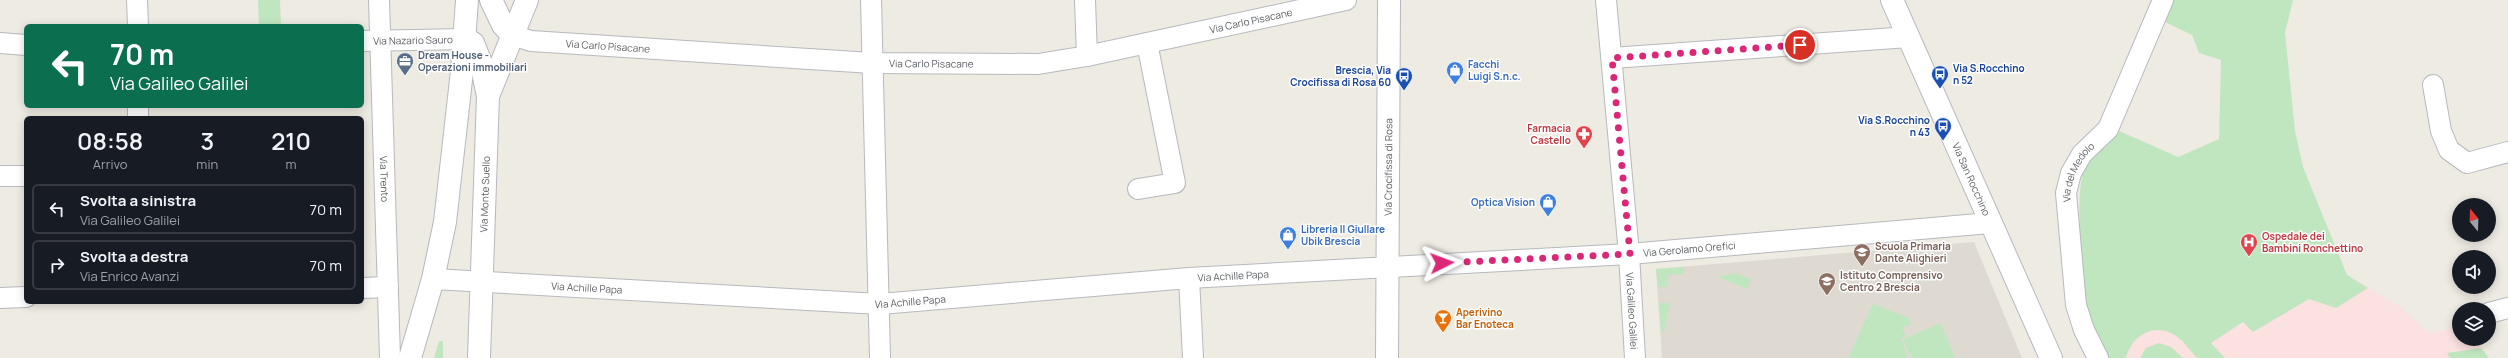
<!DOCTYPE html>
<html lang="it">
<style>
:root{--surface:#171b24;--page:#20242c;--text:#f1f3f6;--muted:#9ea1a6;--line:#363941}
body{margin:0;font-family:Manrope,sans-serif;background:var(--page);color:var(--text);height:100vh;display:flex;flex-direction:column;font-size:15px;white-space:nowrap}
*{box-sizing:border-box;margin:0}
p{font-size:13px;color:var(--muted)}
.icon{flex:none;width:22px;height:22px;fill:none;stroke:currentColor;stroke-width:2;stroke-linecap:round;stroke-linejoin:round}
.map{position:relative;flex:1;overflow:hidden}
.sheet{position:absolute;left:24px;top:116px;width:340px;height:188px;display:flex;flex-direction:column;background:var(--surface);border-radius:6px;box-shadow:0 2px 10px #0003}
.sheet>*{flex:none}
.guide{position:absolute;left:24px;top:24px;width:340px;height:84px;border-radius:6px;box-shadow:0 2px 10px #0003;background:#0b6e4f;color:#fff;overflow:hidden}
.needle{width:26px;rotate:341deg}
.controls{position:absolute;left:2452px;top:198px;display:grid;gap:8px}
.controls a{display:grid;place-items:center;width:44px;height:44px;border-radius:50%;background:var(--surface);box-shadow:0 2px 10px #0003;font-size:20px}
.pin{position:absolute;display:grid;place-items:center;width:34px;height:34px;color:#fff;margin:-17px;border:2px solid #fff;border-radius:50%;box-shadow:0 1px 4px #0007}
.me{position:absolute;width:44px;margin:-22px;rotate:87deg;stroke-linejoin:round;filter:drop-shadow(0 0 3px #0008)}
.turn{display:flex;align-items:center;gap:14px;height:84px;padding:0 20px;font-size:18px}
.turn .icon{width:52px;height:52px;stroke-width:2.5}
.turn b{display:block;font-size:28px;line-height:34px}
.eta{display:flex;justify-content:space-evenly;align-items:center;height:68px;text-align:center}
.eta b{font-size:24px;font-weight:600;line-height:28px}
ul{padding:0;list-style:none}
li{display:flex;align-items:center;gap:12px;height:50px;margin:0 8px 6px;padding:0 12px;border:2px solid var(--line);border-radius:6px}
li div{flex:1}
li b{display:block;font-size:15px}
li em{font-style:normal}
.map>svg:first-child{display:block}
.education{fill:#dedad1}
.medical{fill:#fbe1df}
.green{fill:#c0e6bf}
.lines{fill:none;stroke-linecap:round;stroke-linejoin:round}
.street-casing{stroke:#b6b9bd;stroke-width:22}
.secondary-casing{stroke:#b5b8bd;stroke-width:24}
.street{stroke:#fff;stroke-width:20}
.secondary{stroke:#fff;stroke-width:22}
.route{stroke:#db2777;stroke-width:7;stroke-dasharray:0 12.6}
.labels{text-anchor:middle;stroke-width:3;stroke-linejoin:round;paint-order:stroke}
.street-label{font-size:10px;fill:#5b5f64;stroke:#fff}
.service-label{font-size:10px;font-weight:bold;fill:#4e5e75;stroke:#fff;text-anchor:start}
.shop-label{font-size:10px;font-weight:bold;fill:#366cbe;stroke:#fff;text-anchor:start}
.transit-label{font-size:10px;font-weight:bold;fill:#164399;stroke:#fff;text-anchor:end}
.health-label{font-size:10px;font-weight:bold;fill:#be3a42;stroke:#fff;text-anchor:end}
.education-label{font-size:10px;font-weight:bold;fill:#785e54;stroke:#fff;text-anchor:start}
.food-label{font-size:10px;font-weight:bold;fill:#c56008;stroke:#fff;text-anchor:start}
</style>
<div class="map">
<svg width="2508" height="358" viewBox="0 0 2508 358">
<rect width="100%" height="100%" fill="#eeebe3"/>
<path class="education" d="M1974 242 2022 358H1955L1941 324 1903 339 1911 358H1662L1656 269Z"/>
<path class="medical" d="M2303 167 2347 275 2399 306 2428 333 2459 328V339H2476L2489 358H2183L2179 354H2142L2140 358H2108L2087 303Z"/>
<path class="green" d="M258 0H280L281 26H259Z
M2169 0H2293L2285 33 2295 131 2303 167 2347 275 2368 288 2336 308 2309 299 2253 332 2243 322 2211 343 2225 358H2197C2191 352 2186 344 2180 339 2159 320 2132 333 2126 358H2108C2101 345 2092 331 2088 317 2083 292 2074 192 2084 171 2091 156 2105 142 2115 129L2178 157 2219 139 2221 60 2199 53 2192 35 2159 19Z
M1684 267V274L1667 275 1668 287H1658L1656 269Z
M1735 273 1751 279 1747 289 1718 277Z
M1659 303H1670L1664 332 1661 331Z
M1873 304 1909 318 1911 324 1902 328 1906 336 1901 339 1908 358H1848Z
M1941 323 1955 358H1911L1903 339Z
M439 341H443V358H434Z
M2159 343 2171 347 2183 358H2140L2146 348Z
M2481 348 2489 358H2450L2447 353Z"/>
<g class="lines">
<g class="street-casing">
<g id="street">
<path d="M137 0 138 26"/>
<path id="s1" d="M379 0 390 358"/>
<path d="M871 0 880 358"/>
<path d="M1085 0 1087 56"/>
<path id="s2" d="M1606 0 1629 254 1635 358"/>
<path id="s3" d="M512 35 531 41 872 63 1038 64 1087 56 1346 0"/>
<path id="s4" d="M362 41 465 39"/>
<path d="M0 43 26 45"/>
<path d="M1612 58 1909 37"/>
<path d="M2433 85 2441 131 2449 150 2467 163 2508 152"/>
<path d="M138 118V106"/>
<path d="M0 176H26"/>
<path d="M1138 189 1175 183 1147 43"/>
<path d="M1189 278 1193 358"/>
<path id="s5" d="M433 279 880 304 1189 278 1629 254 1990 223"/>
<path d="M362 288 388 287"/>
<path d="M0 298 26 297"/>
<path d="M2489 313 2508 308"/>
<path id="s6" d="M2098 358 2084 330 2076 305 2066 193 2071 173 2082 154 2108 129 2163 0"/>
</g>
</g>
<g class="secondary-casing">
<g id="secondary">
<path d="M491 0 503 25 512 35"/>
<path id="s7" d="M1892 0 2051 358"/>
<path d="M465 39 473 43 481 63 488 96"/>
<path d="M410 358 433 279 445 222 462 71 467 0"/>
<path id="s8" d="M479 358 488 96 527 0"/>
<path id="s9" d="M1387 358 1389 0"/>
</g>
</g>
<use href="#street" class="street"/>
<use href="#secondary" class="secondary"/>
</g>
<g class="lines">
<path class="route" d="M1442 263 1630 254 1612 58 1800 45"/>
</g>
<defs>
<g id="office-pin" transform="scale(0.9)"><path d="M0 17L-7.5 6A9.5 9.5 0 1 1 7.5 6Z" fill="#5c6f8a" stroke="#fff"/><path d="M-6-3h4V-5.5h4V-3h4V5H-6ZM-1-4.5V-3h2v-1.5ZM-6 0V1H6V0Z" fill="#fff"/></g>
<g id="shop-pin" transform="scale(0.9)"><path d="M0 17L-7.5 6A9.5 9.5 0 1 1 7.5 6Z" fill="#3f7fe0" stroke="#fff"/><path d="M-5-2.5h2.3a2.7 3.5 0 0 1 5.4 0H5L5.5 6h-11ZM-1.5-2.5h3a1.5 2.3 0 0 0-3 0Z" fill="#fff"/></g>
<g id="bus-pin" transform="scale(0.9)"><path d="M0 17L-7.5 6A9.5 9.5 0 1 1 7.5 6Z" fill="#1a4fb4" stroke="#fff"/><path d="M-5-6H5V4H4V6H2V4H-2V6H-4V4H-5ZM-3.5-4V0h7V-4ZM-3.5 1.2v1.5H-2V1.2ZM2 1.2v1.5H3.5V1.2Z" fill="#fff"/></g>
<g id="pharmacy-pin" transform="scale(0.9)"><path d="M0 17L-7.5 6A9.5 9.5 0 1 1 7.5 6Z" fill="#e0444e" stroke="#fff"/><path d="M-2-6h4v4h4v4h-4v4h-4v-4h-4v-4h4Z" fill="#fff"/></g>
<g id="hospital-pin" transform="scale(0.9)"><path d="M0 17L-7.5 6A9.5 9.5 0 1 1 7.5 6Z" fill="#e0444e" stroke="#fff"/><path d="M-5-5h3v3.5h4V-5h3V5h-3V1.5h-4V5h-3Z" fill="#fff"/></g>
<g id="school-pin" transform="scale(0.9)"><path d="M0 17L-7.5 6A9.5 9.5 0 1 1 7.5 6Z" fill="#8d6e63" stroke="#fff"/><path d="M0-5L7-2L0 1L-7-2ZM-4 1L0 2.5L4 1V4Q0 6-4 4Z" fill="#fff"/></g>
<g id="bar-pin" transform="scale(0.9)"><path d="M0 17L-7.5 6A9.5 9.5 0 1 1 7.5 6Z" fill="#e8710a" stroke="#fff"/><path d="M-6-5H6L.8 .8V4.5H3.5V6h-7V4.5H-.8V.8Z" fill="#fff"/></g>
</defs>
<g fill-rule="evenodd">
<use href="#office-pin" x="405" y="61"/>
<use href="#shop-pin" x="1455" y="70"/>
<use href="#bus-pin" x="1940" y="74"/>
<use href="#bus-pin" x="1404" y="76"/>
<use href="#bus-pin" x="1943" y="126"/>
<use href="#pharmacy-pin" x="1584" y="134"/>
<use href="#shop-pin" x="1548" y="202"/>
<use href="#shop-pin" x="1288" y="235"/>
<use href="#hospital-pin" x="2249" y="242"/>
<use href="#school-pin" x="1862" y="252"/>
<use href="#school-pin" x="1827" y="281"/>
<use href="#bar-pin" x="1443" y="318"/>
</g>
<g class="labels">
<g class="street-label">
<text dy="4" stroke="none"><textPath href="#s3" startOffset="745">Via Carlo Pisacane</textPath></text>
<text dy="4" stroke="none"><textPath href="#s4" startOffset="51">Via Nazario Sauro</textPath></text>
<text dy="4" stroke="none"><textPath href="#s3" startOffset="97">Via Carlo Pisacane</textPath></text>
<text dy="4" stroke="none"><textPath href="#s3" startOffset="421">Via Carlo Pisacane</textPath></text>
<text dy="4" stroke="none"><textPath href="#s9" startOffset="191">Via Crocifissa di Rosa</textPath></text>
<text dy="4" stroke="none"><textPath href="#s6" startOffset="194">Via del Medolo</textPath></text>
<text dy="4" stroke="none"><textPath href="#s1" startOffset="179">Via Trento</textPath></text>
<text dy="4" stroke="none"><textPath href="#s7" startOffset="196">Via San Rocchino</textPath></text>
<text dy="4" stroke="none"><textPath href="#s8" startOffset="164">Via Monte Suello</textPath></text>
<text dy="4" stroke="none"><textPath href="#s5" startOffset="1259">Via Gerolamo Orefici</textPath></text>
<text dy="4" stroke="none"><textPath href="#s5" startOffset="802">Via Achille Papa</textPath></text>
<text dy="4" stroke="none"><textPath href="#s5" startOffset="154">Via Achille Papa</textPath></text>
<text dy="4" stroke="none"><textPath href="#s5" startOffset="478">Via Achille Papa</textPath></text>
<text dy="4" stroke="none"><textPath href="#s2" startOffset="312">Via Galileo Galilei</textPath></text>
</g>
<g class="service-label">
<text x="418" y="59">Dream House -<tspan x="418" dy="12">Operazioni immobiliari</tspan></text>
</g>
<g class="shop-label">
<text x="1468" y="68">Facchi<tspan x="1468" dy="12">Luigi S.n.c.</tspan></text>
<text x="1535" y="206" text-anchor="end">Optica Vision</text>
<text x="1301" y="233">Libreria Il Giullare<tspan x="1301" dy="12">Ubik Brescia</tspan></text>
</g>
<g class="transit-label">
<text x="1953" y="72" text-anchor="start">Via S.Rocchino<tspan x="1953" dy="12">n 52</tspan></text>
<text x="1391" y="74">Brescia, Via<tspan x="1391" dy="12">Crocifissa di Rosa 60</tspan></text>
<text x="1930" y="124">Via S.Rocchino<tspan x="1930" dy="12">n 43</tspan></text>
</g>
<g class="health-label">
<text x="1571" y="132">Farmacia<tspan x="1571" dy="12">Castello</tspan></text>
<text x="2262" y="240" text-anchor="start">Ospedale dei<tspan x="2262" dy="12">Bambini Ronchettino</tspan></text>
</g>
<g class="education-label">
<text x="1875" y="250">Scuola Primaria<tspan x="1875" dy="12">Dante Alighieri</tspan></text>
<text x="1840" y="279">Istituto Comprensivo<tspan x="1840" dy="12">Centro 2 Brescia</tspan></text>
</g>
<g class="food-label">
<text x="1456" y="316">Aperivino<tspan x="1456" dy="12">Bar Enoteca</tspan></text>
</g>
</g>
</svg>
<div class="controls">
<a><svg class="needle" viewBox="-14 -14 28 28"><path d="M0-13l5 13h-10z" fill="#e53935"/><path d="M0 13l5-13h-10z" fill="#9ea1a6"/></svg></a>
<a><svg class="icon" aria-label="sound" viewBox="0 0 24 24"><path d="M4 9h4l5-4v14l-5-4H4zM17 9q2 3 0 6"/></svg></a>
<a><svg class="icon" aria-label="layers" viewBox="0 0 24 24"><path d="M12 4l9 5-9 5-9-5zM3 14l9 5 9-5"/></svg></a>
</div>
<div class="pin" style="left:1800px;top:45px;background:#d93025"><svg class="icon" aria-label="arrive" viewBox="0 0 24 24"><path d="M6 21V4h12l-3 4 3 4H6"/></svg></div>
<svg class="me" style="left:1442px;top:263px" viewBox="-20 -20 40 40"><path d="M0-17L14 15 0 8-14 15z" fill="#db2777" stroke="#fff" stroke-width="4"/></svg>
<div class="guide">
<div class="turn"><svg class="icon" aria-label="left" viewBox="0 0 24 24"><path d="M17 20v-9H6M10 6l-5 5 5 5"/></svg><div><b>70 m</b>Via Galileo Galilei</div></div>
</div>
<section class="sheet">
<div class="eta">
<div><b>08:58</b><p>Arrivo</p></div>
<div><b>3</b><p>min</p></div>
<div><b>210</b><p>m</p></div>
</div>
<ul>
<li><svg class="icon" aria-label="left" viewBox="0 0 24 24"><path d="M17 20v-9H6M10 6l-5 5 5 5"/></svg><div><b>Svolta a sinistra</b><p>Via Galileo Galilei</p></div><em>70 m</em></li>
<li><svg class="icon" aria-label="right" viewBox="0 0 24 24"><path d="M7 20v-9h11M14 6l5 5-5 5"/></svg><div><b>Svolta a destra</b><p>Via Enrico Avanzi</p></div><em>70 m</em></li>
</ul>
</section>
</div>
